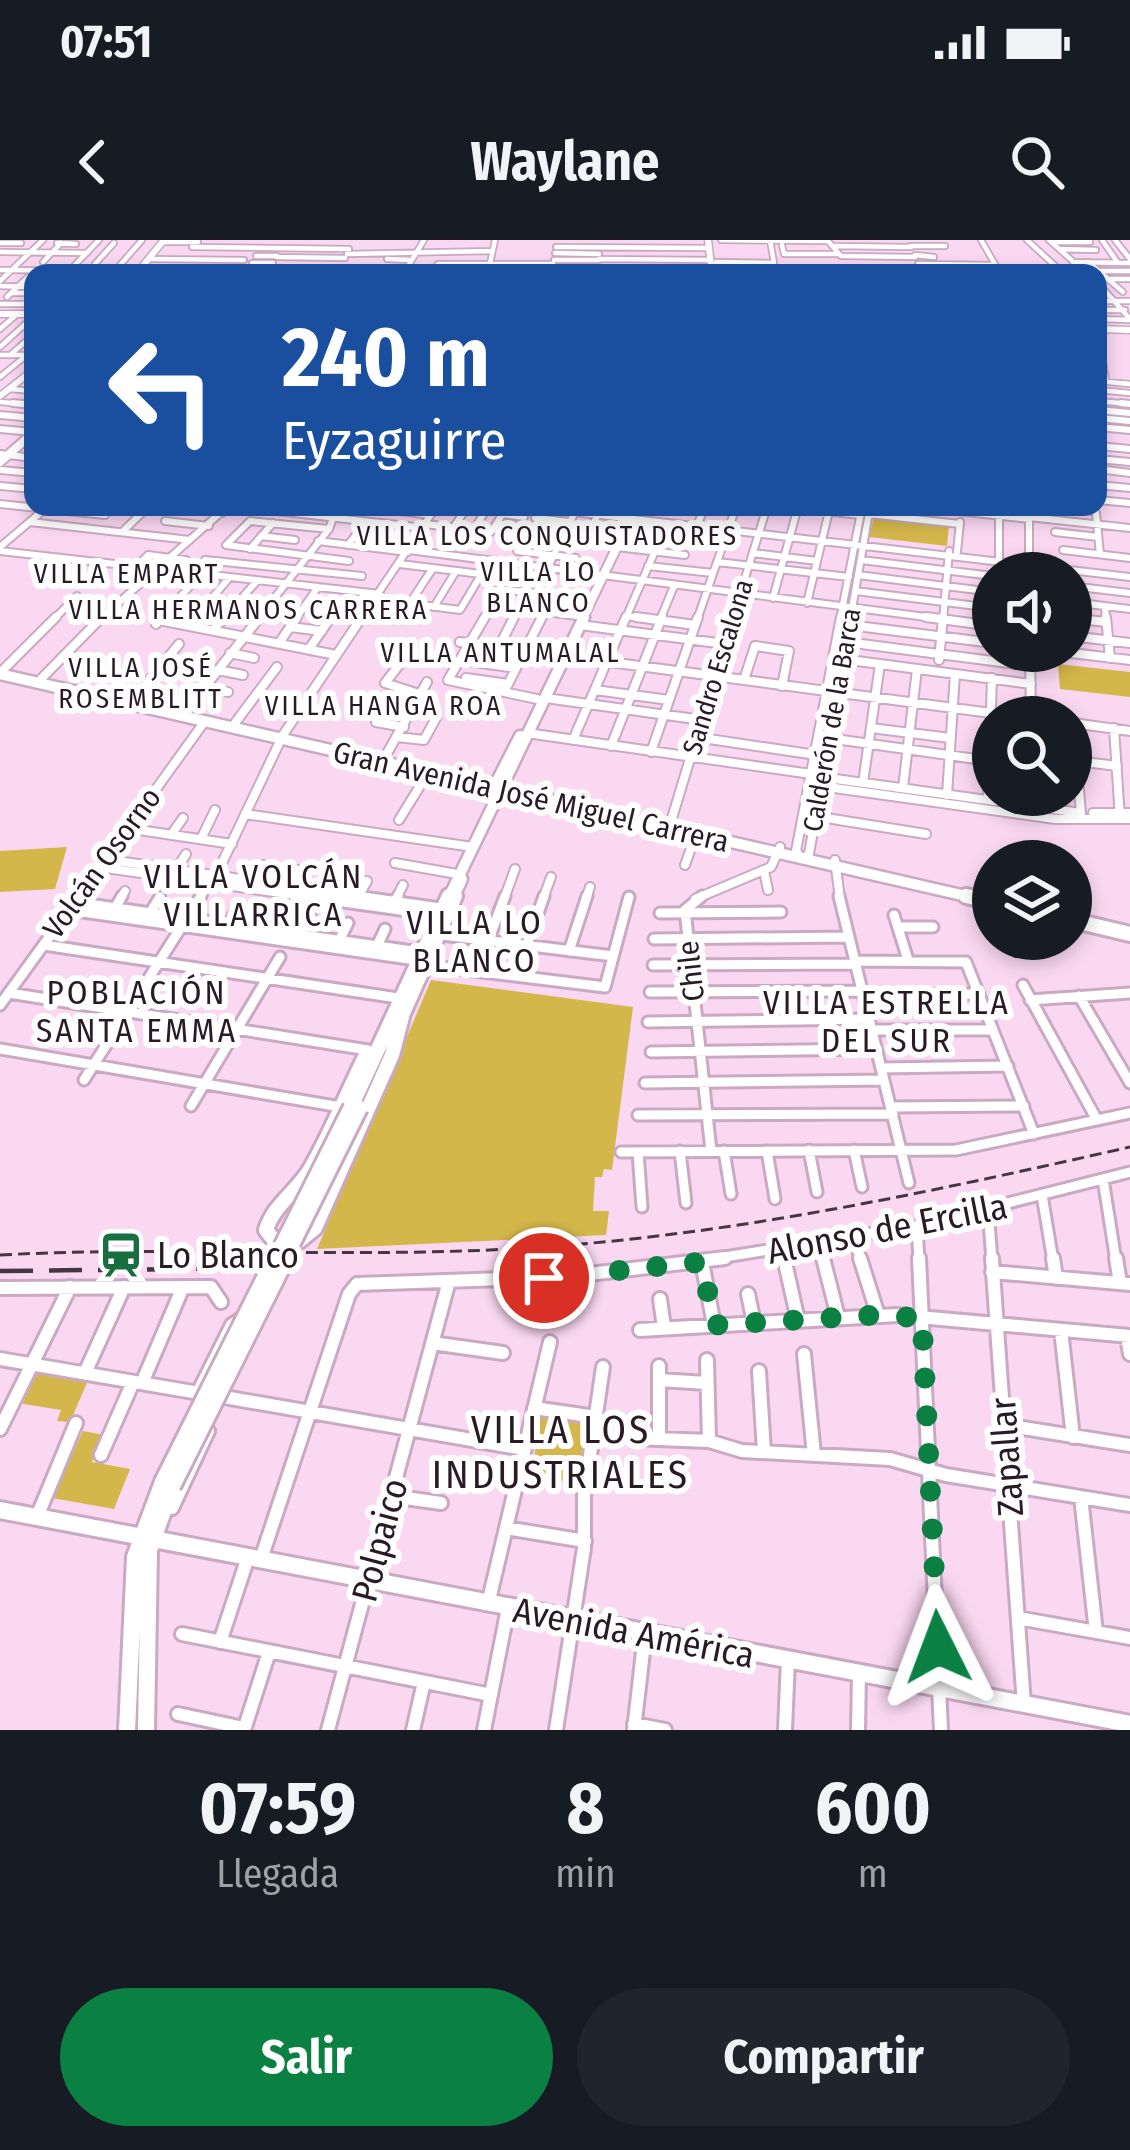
<!DOCTYPE html>
<html lang="es">
<meta charset="utf-8">
<style>
:root{--surface:#171b24;--page:#20242c;--text:#f1f3f6;--muted:#9ea1a6;--accent:#0b8043}
body{margin:0;font-family:"Fira Sans Condensed",sans-serif;background:var(--page);color:var(--text);height:100vh;display:flex;flex-direction:column;font-size:45px;white-space:nowrap}
*{box-sizing:border-box;margin:0}
p{font-size:39px;color:var(--muted)}
.icon{flex:none;width:66px;height:66px;fill:none;stroke:currentColor;stroke-width:2;stroke-linecap:round;stroke-linejoin:round}
.map{position:relative;height:1490px;overflow:hidden}
.side{display:flex;flex-direction:column;background:var(--surface);flex:1}
.side>*{flex:none}
.banner{position:absolute;left:24px;top:24px;width:1083px;height:252px;border-radius:24px;box-shadow:0 6px 18px #0003;background:#1a4fa0;color:#fff;overflow:hidden}
.buttons{position:absolute;left:972px;top:312px;display:grid;gap:24px}
.buttons a{display:grid;place-items:center;width:120px;height:120px;border-radius:50%;background:var(--surface);box-shadow:0 6px 18px #0003;font-size:60px}
.pin{position:absolute;display:grid;place-items:center;width:102px;height:102px;color:#fff;margin:-51px;border:6px solid #fff;border-radius:50%;box-shadow:0 3px 12px #0007}
.me{position:absolute;width:132px;margin:-66px;rotate:357deg;stroke-linejoin:round;filter:drop-shadow(0 0 9px #0008)}
.turn{display:flex;align-items:center;gap:42px;height:252px;padding:0 60px;font-size:54px}
.turn .icon{width:156px;height:156px;stroke-width:2.5}
.turn b{display:block;font-size:84px;line-height:102px}
.eta{display:flex;justify-content:space-evenly;align-items:center;height:204px;text-align:center}
.eta b{font-size:72px;font-weight:700;line-height:84px}
.primary-button{display:flex;gap:24px;margin-top:auto;padding:24px 60px}
.primary-button a{flex:1;height:138px;border-radius:72px;background:var(--accent);color:#fff;font-size:48px;font-weight:700;line-height:138px;text-align:center}
.primary-button a+a{background:var(--page);color:var(--text)}
.status{display:flex;justify-content:space-between;align-items:center;height:84px;padding:0 60px;background:var(--surface);direction:ltr}
.status svg{height:33px;fill:currentColor}
header{display:flex;justify-content:space-between;align-items:center;height:156px;padding:0 60px;background:var(--surface);font-size:54px;font-weight:700}
.map>svg:first-child{display:block}
.green{fill:#d4b74b}
.lines{fill:none;stroke-linecap:round;stroke-linejoin:round}
.minor-far4-casing{stroke:#caa9c2;stroke-width:8}
.minor-far3-casing{stroke:#caa9c2;stroke-width:10}
.minor-far2-casing{stroke:#caa9c2;stroke-width:12}
.minor-far1-casing{stroke:#caa9c2;stroke-width:15}
.minor-casing{stroke:#caa9c2;stroke-width:18}
.major-far4-casing{stroke:#caa9c2;stroke-width:9}
.major-far3-casing{stroke:#caa9c2;stroke-width:12}
.major-far2-casing{stroke:#caa9c2;stroke-width:15}
.major-far1-casing{stroke:#caa9c2;stroke-width:20}
.major-casing{stroke:#caa9c2;stroke-width:22}
.minor-far4{stroke:#fff;stroke-width:4.5}
.minor-far3{stroke:#fff;stroke-width:6}
.minor-far2{stroke:#fff;stroke-width:8}
.minor-far1{stroke:#fff;stroke-width:9}
.minor{stroke:#fff;stroke-width:12}
.major-far4{stroke:#fff;stroke-width:6}
.major-far3{stroke:#fff;stroke-width:8}
.major-far2{stroke:#fff;stroke-width:10}
.major-far1{stroke:#fff;stroke-width:14}
.major{stroke:#fff;stroke-width:16}
.rail-far1{stroke:#463642;stroke-width:3;stroke-dasharray:12 6;stroke-linecap:butt}
.rail{stroke:#463642;stroke-width:4.5;stroke-dasharray:33 16;stroke-linecap:butt}
.major-bridge-far1-casing{stroke:#caa9c2;stroke-width:20;stroke-linecap:butt}
.major-bridge-casing{stroke:#caa9c2;stroke-width:22;stroke-linecap:butt}
.major-bridge-far1{stroke:#fff;stroke-width:14}
.major-bridge{stroke:#fff;stroke-width:16}
.route{stroke:#0b8043;stroke-width:21;stroke-dasharray:0 37.8}
.labels{text-anchor:middle;stroke-width:12;stroke-linejoin:round;paint-order:stroke}
.far-neighbourhood-label{font-size:27px;letter-spacing:3px;fill:#281b25;stroke:#fff}
.far-street-label{font-size:27px;fill:#281b25;stroke:#fff}
.street-label{font-size:30px;fill:#281b25;stroke:#fff}
.neighbourhood-label{font-size:33px;letter-spacing:3px;fill:#281b25;stroke:#fff}
.near-street-label{font-size:36px;fill:#281b25;stroke:#fff}
.near-poi-label{font-size:36px;fill:#281b25;stroke:#fff;text-anchor:start}
.near-neighbourhood-label{font-size:39px;letter-spacing:3px;fill:#281b25;stroke:#fff}
</style>
<div class="status"><b>07:51</b><svg viewBox="0 0 49 12"><path d="M0 12V9h3v3zM5 12V6h3v6zM10 12V3h3v9zM15 12V0h3v12zM26 1h20v11H26zM47 4h2v5h-2z"/></svg></div>
<header><svg class="icon" aria-label="back" viewBox="0 0 24 24"><path d="M15 5l-7 7 7 7"/></svg>Waylane<svg class="icon" aria-label="search" viewBox="0 0 24 24"><circle cx="10" cy="10" r="6"/><path d="M15 15l6 6"/></svg></header>
<div class="map">
<svg width="1130" height="1490" viewBox="0 0 1130 1490">
<rect width="100%" height="100%" fill="#fad8f2"/>
<path class="green" d="M874 277 949 285 947 306 869 297Z
M1058 424 1130 432V457L1060 449Z
M67 607 55 649 0 652V611Z
M431 740 633 767 612 930 604 929 602 937H595L593 971H609L606 995 317 1009Z
M35 1128 90 1136 70 1182 57 1181 61 1170 18 1163Z
M541 1174 592 1181 584 1244 531 1236Z
M83 1191 104 1195 92 1222 130 1229 114 1269 52 1258Z"/>
<g class="lines">
<g class="minor-far4-casing">
<path id="minor-far4" d="M721 0 827 1
M827 0 841 16 915 17
M981 0 1000 33
M1027 0 1063 33
M1049 0 1086 33
M1102 0 1118 23
M1115 0 1130 19
M162 2H198
M1054 2H1090
M0 3H21
M57 3 76 4
M782 5 784 14H839
M834 6 911 7
M910 6H945
M192 7 349 9
M556 7 709 8
M1059 9 1096 10
M0 12 87 13
M555 13 599 14
M347 14 492 11
M915 15 934 17
M256 16H277
M277 17 345 18
M148 19 244 20
M387 19 409 20
M599 19 711 20
M554 20H599
M43 22 61 3
M716 22 774 23 770 0
M1073 22 1130 23
M1088 22 1123 52
M252 23H273
M95 24 114 3
M918 24 995 25
M270 28 339 29
M340 28H405
M71 29 99 0
M140 29 228 31
M247 29H269
M552 29 712 33
M0 30 139 31
M840 31 922 32
M1099 31H1130
M114 32 142 0
M404 33 424 0
M431 33 438 24H553
M488 33 495 0
M1108 39H1130
M0 41 43 0
M1098 43 1130 79
M0 46 33 47
M11 53H32
M7 57 28 37
M1105 61H1130
M0 64H33
M1098 70H1125
M1099 79 1130 80
M0 89 15 76
M0 107 33 77
M0 115H28
M10 115 32 96
M1103 120 1106 141
M0 137 27 115
M1098 141 1130 144
M10 149 33 151
M1098 150 1130 153
M1098 161 1130 164
M0 162 33 165"/>
</g>
<g class="minor-far3-casing">
<path id="minor-far3" d="M13 163 33 165
M1121 163 1130 164
M1098 170 1130 173
M0 175 33 178
M1098 178 1130 181
M1098 187 1130 190
M0 189 33 192
M1098 206 1130 209
M0 214 33 218
M1098 219 1130 222
M1098 229 1130 233
M0 230 33 233
M1098 245 1130 248
M0 246 33 249
M1098 260 1130 263
M0 264 105 275
M134 267 175 271
M531 267 1130 337
M785 267 861 275
M921 267 1029 279
M1029 267V333
M1054 267 1091 271
M1091 267 1096 273 1100 314
M178 268 222 273
M249 268 424 288
M383 269 431 275
M502 274 524 277
M869 274 960 284
M999 276V317
M1029 277 1130 288
M535 278 570 282
M165 281 209 286
M30 282 190 300
M497 283 515 286 504 305
M698 283 705 267
M425 284 491 292 507 267
M454 287 467 267
M329 289 250 281 226 305 349 321
M531 289 564 293
M473 291 488 267
M122 292 148 267
M624 292 691 301
M1055 292 1098 297
M589 293 598 274
M261 296 295 300
M520 299 559 304
M318 301 408 312
M348 305 361 288
M0 307 46 268
M617 307 685 315
M373 308 386 290
M250 309 273 283
M409 310 949 380
M1063 310 1130 318
M0 311 380 354
M517 311 576 318
M957 312 960 282
M753 313 817 321
M205 320 362 336
M861 320 993 336
M717 322 849 337
M400 324 481 334
M648 326 713 333
M548 327 575 272
M133 330 148 315 186 320
M858 335 993 352
M1071 346 1130 353
M499 349 585 359
M855 351 993 368
M773 358 798 267
M376 359 460 370 490 320
M1071 362 1130 369
M410 363 433 328
M807 363 830 267
M1105 366 1106 380
M434 367 456 331
M165 374 209 380
M626 376 659 380
M195 378 229 338
M1071 378 1091 380
M53 380 77 356
M99 380 227 267
M159 380 201 334
M222 380 257 341
M257 380 329 289 337 267
M295 380 318 347
M329 380 334 373
M360 380 436 267
M483 380 492 365 577 376
M513 380 519 368
M540 380 545 371
M625 380 655 311
M660 380 674 346
M697 380 736 267
M732 380 767 267
M840 380 862 267
M850 380 870 267
M943 380 949 311"/>
</g>
<g class="minor-far2-casing">
<path id="minor-far2" d="M188 377 221 382
M485 377 448 440 537 459
M636 377 695 385
M841 377 796 611 802 619 809 614 851 377
M926 377 993 386
M1106 377 1110 418
M1071 378 1106 382
M159 380 336 415
M156 384 162 377
M580 385 725 404
M849 385 993 403
M290 387 322 391
M213 390 224 377
M1071 396 1130 403
M460 402 1021 477
M846 402 1031 426
M279 403 297 377
M499 407 514 377
M309 409 331 377
M1030 411 1031 477
M1055 411 1130 420
M230 413 254 418
M842 419 1031 444
M460 420 516 428
M939 420 943 377
M399 425 385 443 422 455
M218 430 243 435
M0 433 56 377
M466 438 508 444
M744 440 755 406 789 411 782 446
M37 443 102 377
M205 447 228 452
M595 450 669 460
M504 452 542 377
M546 458 702 480
M133 460 179 404
M182 476 260 377
M376 482 404 487
M235 483 277 427
M871 488 950 498
M1114 488 1120 579
M527 493 811 534
M397 497 424 500 437 476 412 472
M696 497 816 515
M828 498 990 521
M573 500 626 377
M611 506 662 377
M651 512 698 377
M385 517 427 442
M1077 521 1117 526
M821 537 1081 573 1073 483 1130 491
M863 543 880 424
M820 546 1055 579H1130
M903 548 917 429
M947 555 955 434
M988 559 992 438
M1093 573H1130
M245 574 473 607
M814 576 926 594
M399 580 428 533
M126 588 232 604
M669 588 733 377
M171 595 183 578
M201 599 215 570
M104 619 376 659
M835 620 840 659
M395 623 457 634
M685 625 696 594
M99 627 322 659
M764 631 768 650
M174 633 186 614
M254 641 263 625
M288 649 298 630
M77 659 205 481
M120 659 125 651
M199 659 222 623 283 495 362 377
M357 659 367 641
M396 659 403 645
M504 659 515 629
M543 659 551 637
M586 659 590 647
M695 659 771 627 780 607"/>
</g>
<g class="minor-far1-casing">
<path id="minor-far1" d="M301 656 436 675
M356 656 440 668
M702 656 685 670 711 911
M839 656 909 943
M395 661 398 656
M75 662 419 712
M115 668 122 656
M69 670 416 720
M150 673 160 657
M660 673 781 672
M894 675 908 720
M229 684 238 667
M898 687H933
M264 693 275 673
M434 694 613 716
M302 695 311 678
M654 699 849 697
M488 701 505 656
M338 703 348 683
M44 705 398 758
M377 706 385 689
M569 711 587 656
M855 721 966 722 1034 894
M425 725 605 747 629 657
M653 725 855 724
M516 736 544 656
M1023 745 1097 880
M650 752 862 751
M9 753 368 810
M863 755 979 754
M1079 756 1130 843
M1030 760 1130 753
M0 765 79 656
M648 782 869 779
M872 790H993
M0 809 341 867
M651 812 876 809
M881 828 1008 826
M84 840 201 656
M645 843 884 840
M191 866 280 717
M891 867 1024 866
M638 875 893 874
M809 910 817 952
M854 910 862 947
M680 911 686 963
M724 911 731 954
M767 911 775 959
M621 912 956 910 1130 873
M638 912 642 967
M1103 939 1116 1021
M1042 955 1053 1021
M988 969 992 1021
M917 986 919 1021
M854 997 861 1021
M820 1004 824 1021
M782 1011 784 1021
M700 1021 917 986 1130 932"/>
</g>
<g class="minor-casing">
<path id="minor" d="M784 1018 798 1080
M823 1018 838 1077
M860 1018 878 1075
M919 1018 941 1490
M992 1018 1024 1465
M1053 1018 1056 1038
M1116 1018 1120 1043
M702 1022 714 1085
M992 1032 1130 1044
M0 1048 211 1047 221 1062
M748 1054 754 1083
M660 1059 664 1088
M640 1090 897 1075 1130 1096
M1061 1090 1073 1197
M1127 1096 1130 1114
M432 1103 503 1113
M804 1114 814 1215
M0 1119 199 1153
M707 1120 709 1201
M659 1126V1199
M759 1131 764 1212
M85 1133 124 1047
M659 1140 707 1143
M142 1143 183 1047
M201 1147 232 1085 240 1080
M224 1157 524 1209
M534 1168 596 1177
M1004 1185 1130 1205
M0 1189 70 1047
M633 1198 709 1201 742 1211 890 1219 946 1235 1130 1265
M101 1215 133 1142
M391 1256 441 1263
M1081 1257 1096 1392
M172 1268 208 1191
M37 1277 76 1183
M506 1288 585 1301
M261 1319 349 1054 357 1044 564 1037 725 1018
M488 1364 550 1102
M1018 1378 1130 1398
M182 1394 491 1455
M220 1402 248 1317
M178 1474 244 1488
M634 1484 665 1490
M244 1490 269 1412
M328 1490 449 1041
M413 1490 424 1442
M484 1490 508 1368
M556 1490 584 1308V1256L603 1127
M634 1490 645 1394
M785 1490 788 1420
M858 1490 859 1434"/>
</g>
<g class="major-far4-casing">
<path id="major-far4" d="M708 0 712 33
M137 33 164 0
M0 74H33
M1098 89 1130 90
M0 156 33 130"/>
</g>
<g class="major-far3-casing">
<path id="major-far3" d="M0 222 33 193
M582 380 636 267"/>
</g>
<g class="major-far2-casing">
<path id="major-far2" d="M0 434 979 659
M496 543 520 496
M448 659 584 377
M453 659 462 639"/>
</g>
<g class="major-far1-casing">
<path id="major-far1" d="M966 656 993 662
M1071 680 1130 694
M400 780 455 656
M367 813C348 851 332 891 311 928 297 952 274 964 266 990L273 999 299 1001 315 988 392 815 402 777
M351 867 449 656"/>
</g>
<g class="major-casing">
<path id="major" d="M0 1270 1130 1484
M127 1490 135 1317 163 1242
M146 1490 149 1310 172 1246"/>
</g>
<use href="#minor-far4" class="minor-far4"/>
<use href="#minor-far3" class="minor-far3"/>
<use href="#minor-far2" class="minor-far2"/>
<use href="#minor-far1" class="minor-far1"/>
<use href="#minor" class="minor"/>
<use href="#major-far4" class="major-far4"/>
<use href="#major-far3" class="major-far3"/>
<use href="#major-far2" class="major-far2"/>
<use href="#major-far1" class="major-far1"/>
<use href="#major" class="major"/>
<path class="rail-far1" d="M0 1015C170 1006 340 1018 510 1009 720 998 926 953 1130 907"/>
<path class="rail" d="M0 1031 276 1028"/>
<g class="major-bridge-far1-casing">
<path id="major-bridge-far1" d="M274 1021 351 867
M284 1021 360 868"/>
</g>
<g class="major-bridge-casing">
<path id="major-bridge" d="M163 1242 275 1018
M172 1246 286 1018"/>
</g>
<use href="#major-bridge-far1" class="major-bridge-far1"/>
<use href="#major-bridge" class="major-bridge"/>
</g>
<g class="lines">
<path class="route" d="M544 1038 702 1022 714 1085 878 1075 922 1078 938 1407"/>
</g>
<defs>
<g id="station-bare" transform="scale(3.6)"><path d="M-3-6H3Q5-6 5-4V2Q5 4 3 4L4.5 6H3L1.5 4h-3L-3 6H-4.5L-3 4Q-5 4-5 2V-4Q-5-6-3-6ZM-3.5-4v3h7v-3ZM-3.5 1v1.5H-2V1ZM2 1v1.5H3.5V1Z" fill="#196e40" stroke="#fff" stroke-width="2.5" paint-order="stroke"/></g>
</defs>
<g fill-rule="evenodd">
<use href="#station-bare" x="121" y="1015"/>
</g>
<g class="labels">
<g class="far-neighbourhood-label">
<text x="548" y="305">VILLA LOS CONQUISTADORES</text>
<text x="539" y="341">VILLA LO<tspan x="539" dy="31">BLANCO</tspan></text>
<text x="127" y="343">VILLA EMPART</text>
<text x="249" y="379">VILLA HERMANOS CARRERA</text>
<text x="501" y="422">VILLA ANTUMALAL</text>
<text x="141" y="437">VILLA JOSÉ<tspan x="141" dy="31">ROSEMBLITT</tspan></text>
<text x="384" y="475">VILLA HANGA ROA</text>
</g>
<g class="far-street-label">
<text transform="translate(718 427) rotate(-73)" y="9">Sandro Escalona</text>
<text transform="translate(832 480) rotate(-80)" y="9">Calderón de la Barca</text>
</g>
<g class="street-label">
<text transform="translate(531 557) rotate(13)" y="10">Gran Avenida José Miguel Carrera</text>
<text transform="translate(102 623) rotate(-54)" y="10">Volcán Osorno</text>
<text transform="translate(691 731) rotate(-96)" y="10">Chile</text>
</g>
<g class="neighbourhood-label">
<text x="254" y="648">VILLA VOLCÁN<tspan x="254" dy="38">VILLARRICA</tspan></text>
<text x="475" y="694">VILLA LO<tspan x="475" dy="38">BLANCO</tspan></text>
<text x="137" y="764">POBLACIÓN<tspan x="137" dy="38">SANTA EMMA</tspan></text>
<text x="887" y="774">VILLA ESTRELLA<tspan x="887" dy="38">DEL SUR</tspan></text>
</g>
<g class="near-street-label">
<text transform="translate(887 988) rotate(-11)" y="13">Alonso de Ercilla</text>
<text transform="translate(1006 1217) rotate(-94)" y="13">Zapallar</text>
<text transform="translate(379 1300) rotate(-75)" y="13">Polpaico</text>
<text transform="translate(634 1392) rotate(11)" y="13">Avenida América</text>
</g>
<g class="near-poi-label">
<text x="157" y="1028">Lo Blanco</text>
</g>
<g class="near-neighbourhood-label">
<text x="561" y="1203">VILLA LOS<tspan x="561" dy="45">INDUSTRIALES</tspan></text>
</g>
</g>
</svg>
<div class="buttons">
<a><svg class="icon" aria-label="sound" viewBox="0 0 24 24"><path d="M4 9h4l5-4v14l-5-4H4zM17 9q2 3 0 6"/></svg></a>
<a><svg class="icon" aria-label="search" viewBox="0 0 24 24"><circle cx="10" cy="10" r="6"/><path d="M15 15l6 6"/></svg></a>
<a><svg class="icon" aria-label="layers" viewBox="0 0 24 24"><path d="M12 4l9 5-9 5-9-5zM3 14l9 5 9-5"/></svg></a>
</div>
<div class="pin" style="left:544px;top:1038px;background:#d93025"><svg class="icon" aria-label="arrive" viewBox="0 0 24 24"><path d="M6 21V4h12l-3 4 3 4H6"/></svg></div>
<svg class="me" style="left:938px;top:1407px" viewBox="-20 -20 40 40"><path d="M0-17L14 15 0 8-14 15z" fill="#0b8043" stroke="#fff" stroke-width="4"/></svg>
<div class="banner">
<div class="turn"><svg class="icon" aria-label="left" viewBox="0 0 24 24"><path d="M17 20v-9H6M10 6l-5 5 5 5"/></svg><div><b>240 m</b>Eyzaguirre</div></div>
</div>
</div>
<section class="side">
<div class="eta">
<div><b>07:59</b><p>Llegada</p></div>
<div><b>8</b><p>min</p></div>
<div><b>600</b><p>m</p></div>
</div>
<div class="primary-button"><a>Salir</a><a>Compartir</a></div>
</section>
